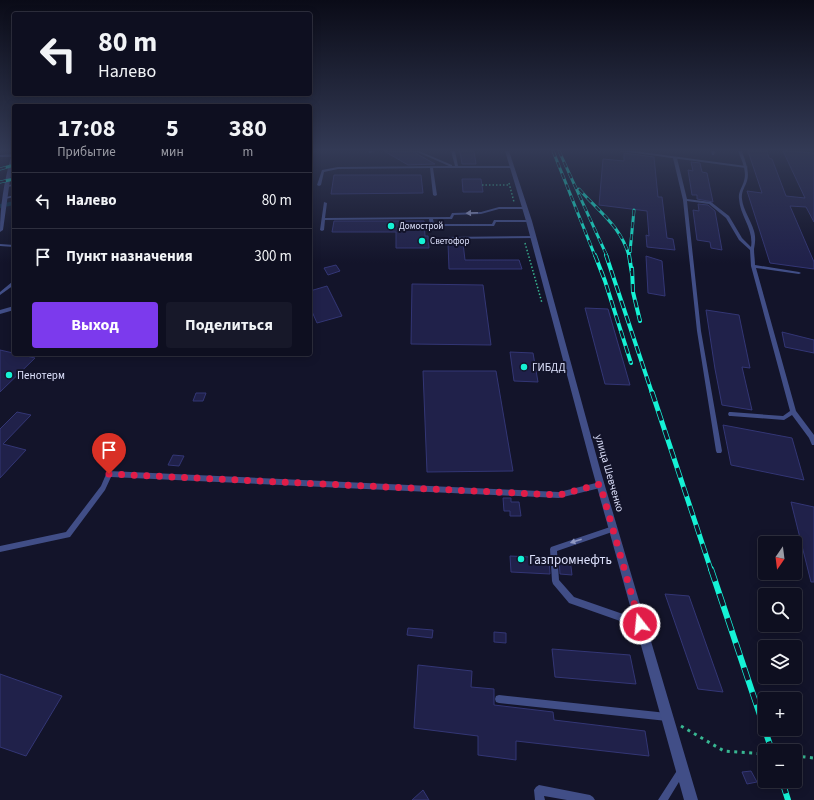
<!DOCTYPE html>
<html lang="ru">
<meta charset="utf-8">
<style>
:root{--surface:#0e0f20;--page:#171829;--text:#f1f3f6;--muted:#9b9ca5;--line:#2e2f3e;--accent:#7c3aed}
body{margin:0;font-family:"Source Sans 3",sans-serif;background:var(--page);color:var(--text);height:100vh;display:flex;flex-direction:column;font-size:15px;white-space:nowrap}
*{box-sizing:border-box;margin:0}
p{font-size:13px;color:var(--muted)}
.icon{flex:none;width:22px;height:22px;fill:none;stroke:currentColor;stroke-width:2;stroke-linecap:round;stroke-linejoin:round}
.map{position:relative;flex:1;overflow:hidden}
.panel{position:absolute;left:12px;top:104px;width:300px;height:252px;display:flex;flex-direction:column;background:var(--surface);border-radius:4px;box-shadow:0 2px 10px #0003,0 0 0 1px var(--line)}
.panel>*{flex:none}
.hud{position:absolute;left:12px;top:12px;width:300px;height:84px;border-radius:4px;box-shadow:0 2px 10px #0003,0 0 0 1px var(--line);background:#0e0f20;color:var(--text);overflow:hidden}
.needle{width:26px;rotate:194deg}
.controls{position:absolute;left:758px;top:536px;display:grid;gap:8px}
.controls a{display:grid;place-items:center;width:44px;height:44px;border-radius:4px;background:var(--surface);box-shadow:0 2px 10px #0003,0 0 0 1px var(--line);font-size:20px}
.pin{position:absolute;display:grid;place-items:center;width:34px;height:34px;color:#fff;margin:-41px -17px;border-radius:50% 50% 50% 0;rotate:-45deg;box-shadow:0 0 4px #0007}
.pin .icon{rotate:45deg}
.me{position:absolute;width:44px;margin:-22px;rotate:344deg;stroke-linejoin:round;filter:drop-shadow(0 0 3px #0008)}
.turn{display:flex;align-items:center;gap:14px;height:84px;padding:0 20px;font-size:18px}
.turn .icon{width:52px;height:52px;stroke-width:2.5}
.turn b{display:block;font-size:28px;line-height:34px}
.eta{display:flex;justify-content:space-evenly;align-items:center;height:68px;text-align:center}
.eta b{font-size:24px;font-weight:700;line-height:28px}
.action{display:flex;gap:8px;margin-top:auto;padding:8px 20px}
.action a{flex:1;height:46px;border-radius:4px;background:var(--accent);color:#fff;font-size:16px;font-weight:700;line-height:46px;text-align:center}
.action a+a{background:var(--page);color:var(--text)}
ul{padding:0;list-style:none}
li{display:flex;align-items:center;gap:12px;height:56px;padding:0 20px;border-top:1px solid var(--line)}
li div{flex:1}
li b{display:block;font-size:15px}
li em{font-style:normal}
.map>svg:first-child{display:block}
.lines{fill:none;stroke-linecap:round;stroke-linejoin:round}
.canal{fill:#0e3148;fill-rule:evenodd}
.building{fill:#20214a;stroke:#333675}
.path-far1{stroke:#38b792;stroke-width:1.5;stroke-dasharray:1.5 2;stroke-linecap:butt}
.path{stroke:#38b792;stroke-width:3;stroke-dasharray:3 4.5;stroke-linecap:butt}
.service{fill:#414e87;fill-rule:evenodd}
.minor{fill:#414e87;fill-rule:evenodd}
.tertiary{fill:#414e87;fill-rule:evenodd}
.rail-far3-casing{stroke:#15f2d5;stroke-width:3}
.rail-far2-casing{stroke:#15f2d5;stroke-width:4}
.rail-far1-casing{stroke:#15f2d5;stroke-width:5}
.rail-casing{stroke:#15f2d5;stroke-width:6}
.rail-far3{stroke:#13142a;stroke-width:2;stroke-dasharray:6;stroke-linecap:butt}
.rail-far2{stroke:#13142a;stroke-width:2.5;stroke-dasharray:8;stroke-linecap:butt}
.rail-far1{stroke:#13142a;stroke-width:3.5;stroke-dasharray:10;stroke-linecap:butt}
.rail{stroke:#13142a;stroke-width:4.5;stroke-dasharray:13;stroke-linecap:butt}
.oneway{fill:#9098c2}
.route{stroke:#e11d48;stroke-width:7;stroke-dasharray:0 12.6}
.poi-dot{fill:#15f2d5;stroke:#13142a;stroke-width:1.5}
.labels{text-anchor:middle;stroke-width:4;stroke-linejoin:round;paint-order:stroke}
.far-poi-label{font-size:9px;fill:#dee2fd;stroke:#13142a;text-anchor:start}
.poi-label{font-size:11px;fill:#dee2fd;stroke:#13142a;text-anchor:start}
.street-label{font-size:11px;fill:#dee2fd;stroke:#13142a}
.near-poi-label{font-size:13px;fill:#dee2fd;stroke:#13142a;text-anchor:start}
</style>
<div class="map">
<svg width="814" height="800" viewBox="0 0 814 800">
<rect width="100%" height="100%" fill="#13142a"/>
<g class="lines">
<path class="canal" d="M310 151H318L310 154Z
M14 201V205L0 208V204Z"/>
</g>
<path class="building" d="M384 151 406 152 412 151 435 164 408 165Z
M460 151H474L476 164H462Z
M748 151H767L769 158 772 159 786 196 805 198 783 151 814 153V222L806 207 790 206 814 262V269L770 263 747 191 762 193Z
M624 153 654 157 658 197H662L667 238 673 239 675 250 647 247 646 235 649 236 647 211 599 205 603 159 624 161Z
M691 162 700 163 702 172 707 173 713 202 697 199V195H692L688 170 693 171Z
M334 175H421L423 193 331 194Z
M462 179H481L483 192H463Z
M698 204 708 205 715 211 722 250 711 248 710 242 697 240 693 210 699 211Z
M334 221H424L425 236H428L429 248H396V232H332Z
M448 243H463L465 260H519L522 269H449Z
M646 256 662 261 665 296 648 293Z
M336 265 340 271 328 275 324 268Z
M412 284 483 285 491 345 411 344Z
M327 286 342 316 317 323 310 307V291Z
M585 308 608 309 630 385 605 384Z
M706 310 739 315 750 368 742 367 752 410 722 405 715 369Z
M782 332 814 340V353L785 347Z
M0 350 35 358 0 392Z
M510 352 533 353 538 382 514 381Z
M423 371H496L513 471 427 472Z
M196 393H206L203 401H193Z
M17 412 31 415 3 444 26 450 0 478V429Z
M723 425 792 438 804 480 731 465Z
M173 455 184 456 179 466 168 465Z
M503 498H511V502H519L521 516H510V511H504Z
M791 502 814 507V582H811Z
M510 556 549 558 550 574 511 572Z
M559 558 570 559 572 575 560 574Z
M665 594 689 596 723 692 698 689Z
M408 628 433 630 432 638 407 635Z
M494 632 506 633V643L494 642Z
M552 649 630 655 636 684 555 677Z
M418 665 472 671 471 687 494 689V705L553 712 554 720 645 731 649 756 516 741V760L478 755V736L414 728Z
M0 674 62 696 26 756 0 747Z
M751 771 757 782 747 784 742 772Z
M423 790 429 800H412Z"/>
<g class="lines">
<path class="path-far1" d="M509 183 514 202
M482 185H508
M525 243 542 303"/>
<path class="path" d="M681 726 724 751 765 754
M795 756 814 758"/>
<path class="service" d="M369 151H374L370 153 368 152Z
M415 151H419L452 165V166H455L451 151H455L458 166H512L514 167 512 168H433L437 195 435 196 433 195 430 168 338 169 324 172 321 185 319 186 317 185 322 170 338 167 449 166Z
M711 151H715L714 155H712Z
M738 151H742C745 161 750 171 747 181 745 187 741 192 742 199 743 210 751 220 754 231 756 238 755 243 754 249 754 254 755 260 755 265L799 272 801 273 799 274 756 268 796 411 814 435V445H812L809 438 792 415 784 420 731 416H729L728 414 729 412H731L783 416 790 411 751 266 750 250 739 240 726 218 709 204 687 201 701 331 722 451 721 453H717L716 451 697 331 683 200 673 158 675 157 677 158 687 199 711 202 729 216 742 238 751 247C754 229 740 216 739 199 738 192 742 188 744 181 747 171 742 161 738 151Z
M14 184V186L6 187 4 186Z
M14 195V197L5 199 3 198Z
M324 202 327 203 325 218 450 217 452 213H453L481 212 499 207H525L527 208 526 209H499L481 214 454 215 452 219H433L434 224H492L494 220H529L531 221 529 222H496L494 226H432L430 225 429 219 325 220 324 230 322 231 320 230Z
M534 236H535V238L446 239 444 238 446 237Z
M0 244 14 245V247L0 246Z
M12 282H14V285L0 295V292Z
M14 306V310L0 314V310Z
M109 471 559 492 600 482 602 483 603 485 602 487 600 488 559 498 111 477 105 490 70 537 0 552V546L66 532 101 486 107 472Z
M613 526 615 527 616 529 615 531 557 551 559 580 574 597 643 621 644 624 643 627 640 628 569 603 553 584 552 581 550 549 551 547Z
M499 695 667 713 670 714 671 717 670 720 667 721 499 703 496 702 495 699 496 696Z
M681 768 684 769 685 772 668 800H658L678 769Z
M539 785 590 795 593 797 595 800H567L544 796 545 800H535L534 790 536 787Z"/>
<path class="minor" d="M620 151H634L746 166 748 167 746 168Z
M14 154V164L10 180 3 230 0 232C0 206 4 182 11 157H0V155Z"/>
<path class="tertiary" d="M505 151H509L532 221 600 469 698 800H684L592 469 526 221Z"/>
<g class="rail-far3-casing">
<path id="rail-far3" d="M553 151 595 256
M559 151 607 256
M0 169 14 165
M0 182 14 179
M579 189C598 211 621 226 629 256
M630 252 634 210"/>
</g>
<g class="rail-far2-casing">
<path id="rail-far2" d="M595 255 605 281 631 363
M606 255 652 393
M629 255 632 274
M632 268 633 292 640 321"/>
</g>
<g class="rail-far1-casing">
<path id="rail-far1" d="M652 392 711 570"/>
</g>
<g class="rail-casing">
<path id="rail" d="M711 569 772 751
M782 781 788 800"/>
</g>
<use href="#rail-far3" class="rail-far3"/>
<use href="#rail-far2" class="rail-far2"/>
<use href="#rail-far1" class="rail-far1"/>
<use href="#rail" class="rail"/>
</g>
<defs><path id="oneway-solid" d="M-6-.8H1V-3.2L6.5 0L1 3.2V.8H-6Z"/></defs>
<g class="oneway">
<use href="#oneway-solid" transform="translate(472 213) rotate(178)"/>
<use href="#oneway-solid" transform="translate(576 541) rotate(162)"/>
</g>
<linearGradient id="sky" x2="0" y2="1"><stop stop-color="#0a0b17"/><stop offset="0.57" stop-color="#333a55"/><stop offset="1" stop-color="#333a55" stop-opacity="0"/></linearGradient>
<rect width="814" height="263" fill="url(#sky)"/>
<g class="lines">
<path class="route" d="M109 474 559 495 600 484 640 624"/>
</g>
<g class="poi-dot">
<circle cx="391" cy="226" r="4"/>
<circle cx="422" cy="241" r="4"/>
<circle cx="524" cy="367" r="4"/>
<circle cx="9" cy="375" r="4"/>
<circle cx="521" cy="559" r="4"/>
</g>
<g class="labels">
<g class="far-poi-label">
<text x="399" y="229">Домострой</text>
<text x="430" y="244">Светофор</text>
</g>
<g class="poi-label">
<text x="532" y="371">ГИБДД</text>
<text x="17" y="379">Пенотерм</text>
</g>
<g class="street-label">
<text transform="translate(610 473) rotate(74)" y="4">улица Шевченко</text>
</g>
<g class="near-poi-label">
<text x="529" y="564">Газпромнефть</text>
</g>
</g>
</svg>
<div class="controls">
<a><svg class="needle" viewBox="-14 -14 28 28"><path d="M0-13l5 13h-10z" fill="#e53935"/><path d="M0 13l5-13h-10z" fill="#9b9ca5"/></svg></a>
<a><svg class="icon" aria-label="search" viewBox="0 0 24 24"><circle cx="10" cy="10" r="6"/><path d="M15 15l6 6"/></svg></a>
<a><svg class="icon" aria-label="layers" viewBox="0 0 24 24"><path d="M12 4l9 5-9 5-9-5zM3 14l9 5 9-5"/></svg></a>
<a>+</a>
<a>−</a>
</div>
<div class="pin" style="left:109px;top:474px;background:#d93025"><svg class="icon" aria-label="arrive" viewBox="0 0 24 24"><path d="M6 21V4h12l-3 4 3 4H6"/></svg></div>
<svg class="me" style="left:640px;top:624px" viewBox="-20 -20 40 40"><circle r="17" fill="#e11d48" stroke="#fff" stroke-width="3"/><path d="M0-11L8 9 0 5-8 9z" fill="#fff"/></svg>
<div class="hud">
<div class="turn"><svg class="icon" aria-label="left" viewBox="0 0 24 24"><path d="M17 20v-9H6M10 6l-5 5 5 5"/></svg><div><b>80 m</b>Налево</div></div>
</div>
<section class="panel">
<div class="eta">
<div><b>17:08</b><p>Прибытие</p></div>
<div><b>5</b><p>мин</p></div>
<div><b>380</b><p>m</p></div>
</div>
<ul>
<li><svg class="icon" aria-label="left" viewBox="0 0 24 24"><path d="M17 20v-9H6M10 6l-5 5 5 5"/></svg><div><b>Налево</b></div><em>80 m</em></li>
<li><svg class="icon" aria-label="arrive" viewBox="0 0 24 24"><path d="M6 21V4h12l-3 4 3 4H6"/></svg><div><b>Пункт назначения</b></div><em>300 m</em></li>
</ul>
<div class="action"><a>Выход</a><a>Поделиться</a></div>
</section>
</div>
